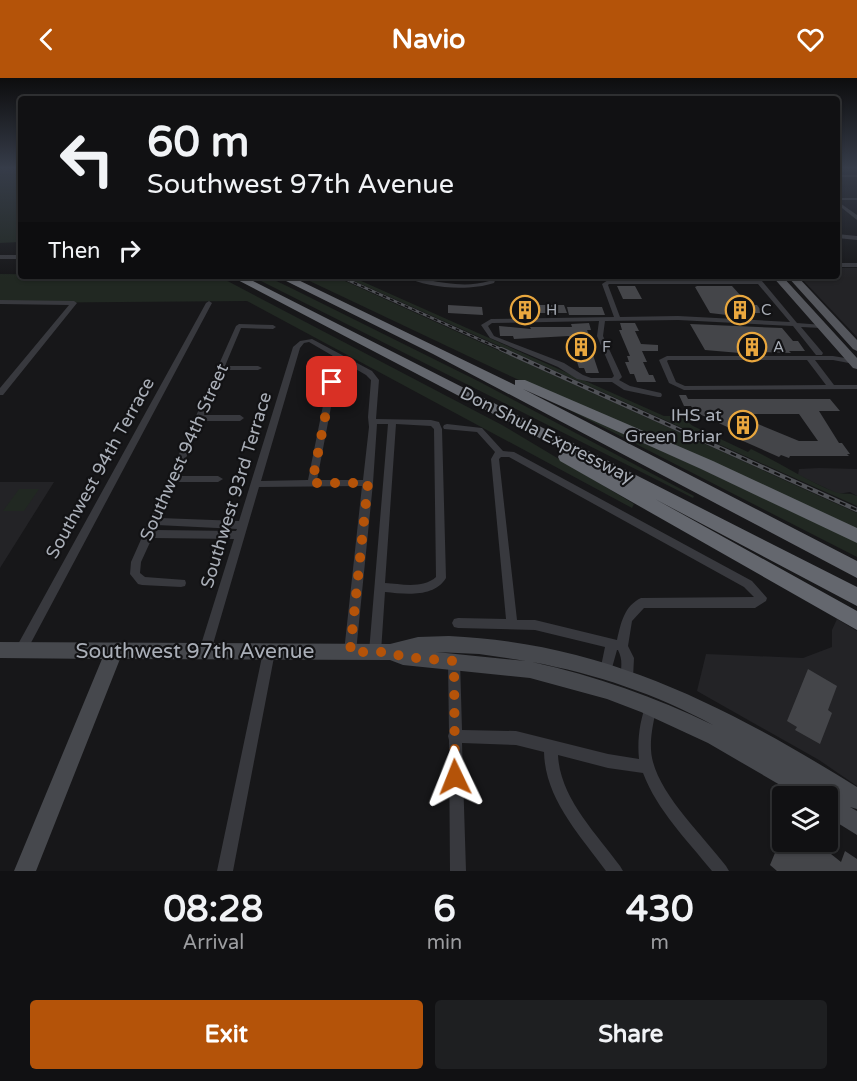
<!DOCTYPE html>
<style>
:root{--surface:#111113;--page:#1e1f21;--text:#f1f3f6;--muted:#9c9da0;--line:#303133;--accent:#b45309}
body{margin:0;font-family:"Varela Round",sans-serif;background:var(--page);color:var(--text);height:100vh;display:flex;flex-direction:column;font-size:22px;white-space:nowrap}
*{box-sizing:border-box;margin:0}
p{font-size:20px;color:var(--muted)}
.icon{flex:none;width:33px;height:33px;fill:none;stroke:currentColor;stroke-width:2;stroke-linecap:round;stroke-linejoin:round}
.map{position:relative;height:793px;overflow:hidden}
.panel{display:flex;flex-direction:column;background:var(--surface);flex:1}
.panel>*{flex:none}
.guide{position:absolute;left:18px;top:18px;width:822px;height:183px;border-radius:6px;box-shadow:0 2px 4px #0004,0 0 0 2px var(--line);background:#111113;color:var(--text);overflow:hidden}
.buttons{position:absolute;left:772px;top:708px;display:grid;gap:12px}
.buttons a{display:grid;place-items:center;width:66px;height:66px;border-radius:6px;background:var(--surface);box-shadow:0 2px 4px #0004,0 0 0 2px var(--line);font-size:30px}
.pin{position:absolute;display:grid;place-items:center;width:51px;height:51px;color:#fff;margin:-26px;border-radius:12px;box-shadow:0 3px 9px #0006}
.me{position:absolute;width:66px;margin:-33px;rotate:358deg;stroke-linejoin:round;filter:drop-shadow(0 0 4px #0008)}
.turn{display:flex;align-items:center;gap:21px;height:126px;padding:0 30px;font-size:27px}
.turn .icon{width:78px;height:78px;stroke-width:2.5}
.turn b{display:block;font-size:42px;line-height:51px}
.then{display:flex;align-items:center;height:57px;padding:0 30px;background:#0003;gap:12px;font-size:22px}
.eta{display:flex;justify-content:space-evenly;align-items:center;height:102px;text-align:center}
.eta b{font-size:36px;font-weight:700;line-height:42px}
.action{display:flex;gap:12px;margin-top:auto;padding:12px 30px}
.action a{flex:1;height:69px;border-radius:6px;background:var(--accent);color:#fff;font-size:24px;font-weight:700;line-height:69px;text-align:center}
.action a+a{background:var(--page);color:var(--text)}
header{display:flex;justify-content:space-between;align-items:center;height:78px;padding:0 30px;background:var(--accent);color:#fff;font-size:27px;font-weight:700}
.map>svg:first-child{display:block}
.built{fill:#232326}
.green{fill:#212822}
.building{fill:#444549;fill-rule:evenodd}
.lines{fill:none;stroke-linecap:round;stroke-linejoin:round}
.street{fill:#38393e;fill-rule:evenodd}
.secondary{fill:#46484d;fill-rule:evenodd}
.primary{fill:#54565c;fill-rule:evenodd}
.highway{fill:#64676e;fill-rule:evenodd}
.rail-far1-casing{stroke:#4f5156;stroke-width:3}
.rail-casing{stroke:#4f5156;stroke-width:4.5}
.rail-far1{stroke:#121214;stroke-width:1.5;stroke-dasharray:4;stroke-linecap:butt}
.rail{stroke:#121214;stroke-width:2;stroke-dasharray:6;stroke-linecap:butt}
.route{stroke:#b45309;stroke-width:10;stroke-dasharray:0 18}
.labels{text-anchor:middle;stroke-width:4.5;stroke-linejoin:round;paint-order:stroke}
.far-poi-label{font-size:15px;fill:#aaafb8;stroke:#121214;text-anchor:start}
.poi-label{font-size:18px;fill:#aaafb8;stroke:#121214;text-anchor:end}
.street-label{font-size:18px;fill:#aaafb8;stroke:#121214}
.near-street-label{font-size:21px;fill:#aaafb8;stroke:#121214}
</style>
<header><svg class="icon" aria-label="back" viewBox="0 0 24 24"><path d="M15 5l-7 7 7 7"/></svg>Navio<svg class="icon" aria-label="heart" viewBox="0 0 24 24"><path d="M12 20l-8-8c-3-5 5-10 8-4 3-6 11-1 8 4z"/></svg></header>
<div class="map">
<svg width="857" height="793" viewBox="0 0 857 793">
<rect width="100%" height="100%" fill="#171719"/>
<path class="built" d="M837 190H857V259L799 198H837Z
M819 390 857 391V418L850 414 838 416 798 397 799 391Z
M0 404H54L0 490Z
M837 541 857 553V708L819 682 697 613 706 576 803 580 832 569V552Z"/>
<path class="green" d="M0 89H8L21 95V164L0 165Z
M0 196 218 198 502 347 634 426 632 430 247 223 0 225Z
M251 198H266L291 210 478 303 694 418 693 420Z
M299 198H334L857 435V455L506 296Z
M343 198H350L368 206 664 338H680L693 348 748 374 751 371C779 384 805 402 835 414 842 417 849 414 857 418V428Z
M538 316 857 462V479Z
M19 411H39L24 433H3Z"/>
<path class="building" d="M617 208H635L642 221H623Z
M697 208H732L749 227H757L763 235H742L744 239 710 235 695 209Z
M448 227 482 229 483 237 448 235Z
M525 227H564L567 235H527Z
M567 229H602L605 237H569Z
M589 245 591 252H587L591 262H588L599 295H586L584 290H579L569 258 514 261 513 258H500L499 248 531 251 530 249H572L571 246Z
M620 245H635L639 253H635L641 266 658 267V273H642L647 284H643L649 297H653L656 304H637L634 296H630L625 284H629L627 278H630L619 252H622Z
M690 246 782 250 793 263H798L805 273H789L791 275 739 273 740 275 705 272Z
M679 317H686L688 321H830L840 333H819L839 365H842L850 376H847L849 378H790L789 380 781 377 779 379 734 359 738 354 695 334 691 328H684ZM734 336H799L818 363H799Z
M808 591 837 608 828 632 832 635 820 666 795 652 797 649 787 643Z
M784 764H816L841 784 845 773 857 781V793H777L770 787 777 770 780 772Z"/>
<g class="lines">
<path class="street" d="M837 97H857V99H837Z
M837 120H857V122H837Z
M837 123 857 137V142L837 126Z
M837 156 857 158V162L837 160Z
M0 177H21V181H0Z
M837 185H857V189H837Z
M405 198C413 198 420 200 428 202 448 206 470 209 489 203L491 198H497L494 205C470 213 427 211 405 198Z
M608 202 762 203 797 245 823 247V249L821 250 801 249 823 275 822 277H816L793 248 678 242 605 243 603 258 622 299 619 302 630 308 661 315 662 317 661 319H658L624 312 612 304H591L577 301 558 289 490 260 481 247 491 241 614 239 602 206ZM609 206H758L790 244 678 238 620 239 608 207ZM599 243 597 258 614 298 612 300H591L583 297 564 285 494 258 488 248 492 245Z
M0 222 74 223 77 225 3 317H0V310L69 227 0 226Z
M209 223 212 225 25 576 21 577 17 576 15 572 17 568 206 225Z
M239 246 273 247 276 249 273 251 241 250 225 288H258L262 290 258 292H223L204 337H240L244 340 240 343H202L178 398H218L223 401 218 404H175L160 440 239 443 293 269 300 263 312 261 372 293 379 302 376 341 431 342 439 344 442 351 446 500C434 520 405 516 385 514L381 574 379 578 375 579 371 578 369 574 388 346H377L373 405 356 574 354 578 350 579 346 578 344 574 362 408 259 409 211 573 209 577 205 578 201 577 199 573 234 461 152 460 141 484 140 495 145 499 185 502 186 505 185 508 181 509 142 507 138 506 130 496 131 484 236 248ZM309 264 333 278 308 402 261 403 300 270 304 265ZM340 282 366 297 371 302 368 339 369 349 363 402H317ZM396 346 431 348 434 351 436 499C423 511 401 506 385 505ZM157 447 237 451 236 453 155 452Z
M667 278H833L857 282V285L854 286 833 282H815L834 307H857V311L684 312 669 305 659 282ZM668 282H807L826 307 685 308 676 304 667 283Z
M447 346 482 350 503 373 514 374 752 503 767 520 766 523 755 530H644L632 543 628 568 634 580 633 600 631 604 627 606 623 604C618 593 625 586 618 572H617L610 597 606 599 602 597 600 593 605 569 535 552 458 550 454 549 452 545 454 541 458 540 506 541 491 381 495 374 477 354 444 351 443 349 444 347ZM501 379H509L744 509 754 519 641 520C624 528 621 545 617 562L535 542H517L499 381Z
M269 569 273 570 275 574 233 793H217L263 574 265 570Z
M454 576 458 578 460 582 462 652 516 653 608 676 639 681C637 662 640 641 647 624L651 622 655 624 657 628C653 646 648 666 653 684 662 719 704 759 726 788L729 793H712C687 762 657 732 643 695L608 690 558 677C560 720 596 755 620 788L623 793H606C580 757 545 721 544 674L516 667 462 665 466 793H450L449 662 448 658 449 655 448 582 450 578Z"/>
<path class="secondary" d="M449 558C606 565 726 628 857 709V731L850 729 857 733V757L828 739V718H799L708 665 641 634 607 621 530 600 403 587 390 582 120 581 36 793H14L102 581 0 580V564L390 566 418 559ZM436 574 479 576 526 583ZM532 584C596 596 656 616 713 647 655 619 596 598 532 584Z"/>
<path class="primary" d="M772 198H782L857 280V291L853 290Z
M787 198H797L857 262V273L853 271Z"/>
<path class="highway" d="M230 198H243L857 509V528L655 421 857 533V552L560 383 558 379 560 375 566 374Z
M276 198H290L515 307V302H525L713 383 857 450V465L701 391 523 311 857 483V500L433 276Z"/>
<g class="rail-far1-casing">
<path id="rail-far1" d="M339 198 505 273"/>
</g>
<g class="rail-casing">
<path id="rail" d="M501 271 857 432"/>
</g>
<use href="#rail-far1" class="rail-far1"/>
<use href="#rail" class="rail"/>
</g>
<linearGradient id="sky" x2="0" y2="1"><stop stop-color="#0d0d0e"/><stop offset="0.45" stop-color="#363c49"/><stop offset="1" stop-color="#363c49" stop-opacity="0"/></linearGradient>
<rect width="857" height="200" fill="url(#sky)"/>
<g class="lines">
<path class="route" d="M332 304 312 405H368L350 574H390L403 579 454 583 455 699"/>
</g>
<defs>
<g id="building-ring" transform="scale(1.5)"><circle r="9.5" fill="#121214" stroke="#e9a73e" stroke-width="1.5"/><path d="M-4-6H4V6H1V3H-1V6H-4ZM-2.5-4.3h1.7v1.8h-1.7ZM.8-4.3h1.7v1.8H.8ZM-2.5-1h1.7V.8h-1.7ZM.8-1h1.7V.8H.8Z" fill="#e9a73e"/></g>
</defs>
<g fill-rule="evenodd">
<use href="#building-ring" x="525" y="232"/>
<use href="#building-ring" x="740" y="232"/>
<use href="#building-ring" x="581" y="269"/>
<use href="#building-ring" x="752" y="269"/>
<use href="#building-ring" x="743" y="347"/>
</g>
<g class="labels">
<g class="far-poi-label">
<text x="546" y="237">H</text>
<text x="761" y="237">C</text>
<text x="602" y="274">F</text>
<text x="773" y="274">A</text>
</g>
<g class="poi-label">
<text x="722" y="343">IHS at<tspan x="722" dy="21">Green Briar</tspan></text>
</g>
<g class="street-label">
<text transform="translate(547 357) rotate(27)" y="6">Don Shula Expressway</text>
<text transform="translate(184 374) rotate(-66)" y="6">Southwest 94th Street</text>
<text transform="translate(100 390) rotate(-61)" y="6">Southwest 94th Terrace</text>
<text transform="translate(236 412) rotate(-73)" y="6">Southwest 93rd Terrace</text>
</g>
<g class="near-street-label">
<text x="195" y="580">Southwest 97th Avenue</text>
</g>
</g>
</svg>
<div class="buttons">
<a><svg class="icon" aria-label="layers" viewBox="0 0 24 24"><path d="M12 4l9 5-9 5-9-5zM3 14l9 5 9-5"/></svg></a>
</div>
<div class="pin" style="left:332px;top:304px;background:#d93025"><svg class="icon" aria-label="arrive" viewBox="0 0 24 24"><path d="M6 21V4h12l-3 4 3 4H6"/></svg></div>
<svg class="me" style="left:455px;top:699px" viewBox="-20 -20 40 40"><path d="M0-17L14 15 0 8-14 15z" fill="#b45309" stroke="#fff" stroke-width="4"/></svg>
<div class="guide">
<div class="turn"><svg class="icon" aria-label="left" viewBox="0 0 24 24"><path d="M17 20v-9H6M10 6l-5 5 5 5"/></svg><div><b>60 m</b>Southwest 97th Avenue</div></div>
<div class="then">Then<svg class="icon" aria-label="right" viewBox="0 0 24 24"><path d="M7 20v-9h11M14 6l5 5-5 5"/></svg></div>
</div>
</div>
<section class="panel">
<div class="eta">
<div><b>08:28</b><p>Arrival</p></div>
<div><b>6</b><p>min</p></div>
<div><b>430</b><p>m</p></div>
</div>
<div class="action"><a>Exit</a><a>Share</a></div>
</section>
